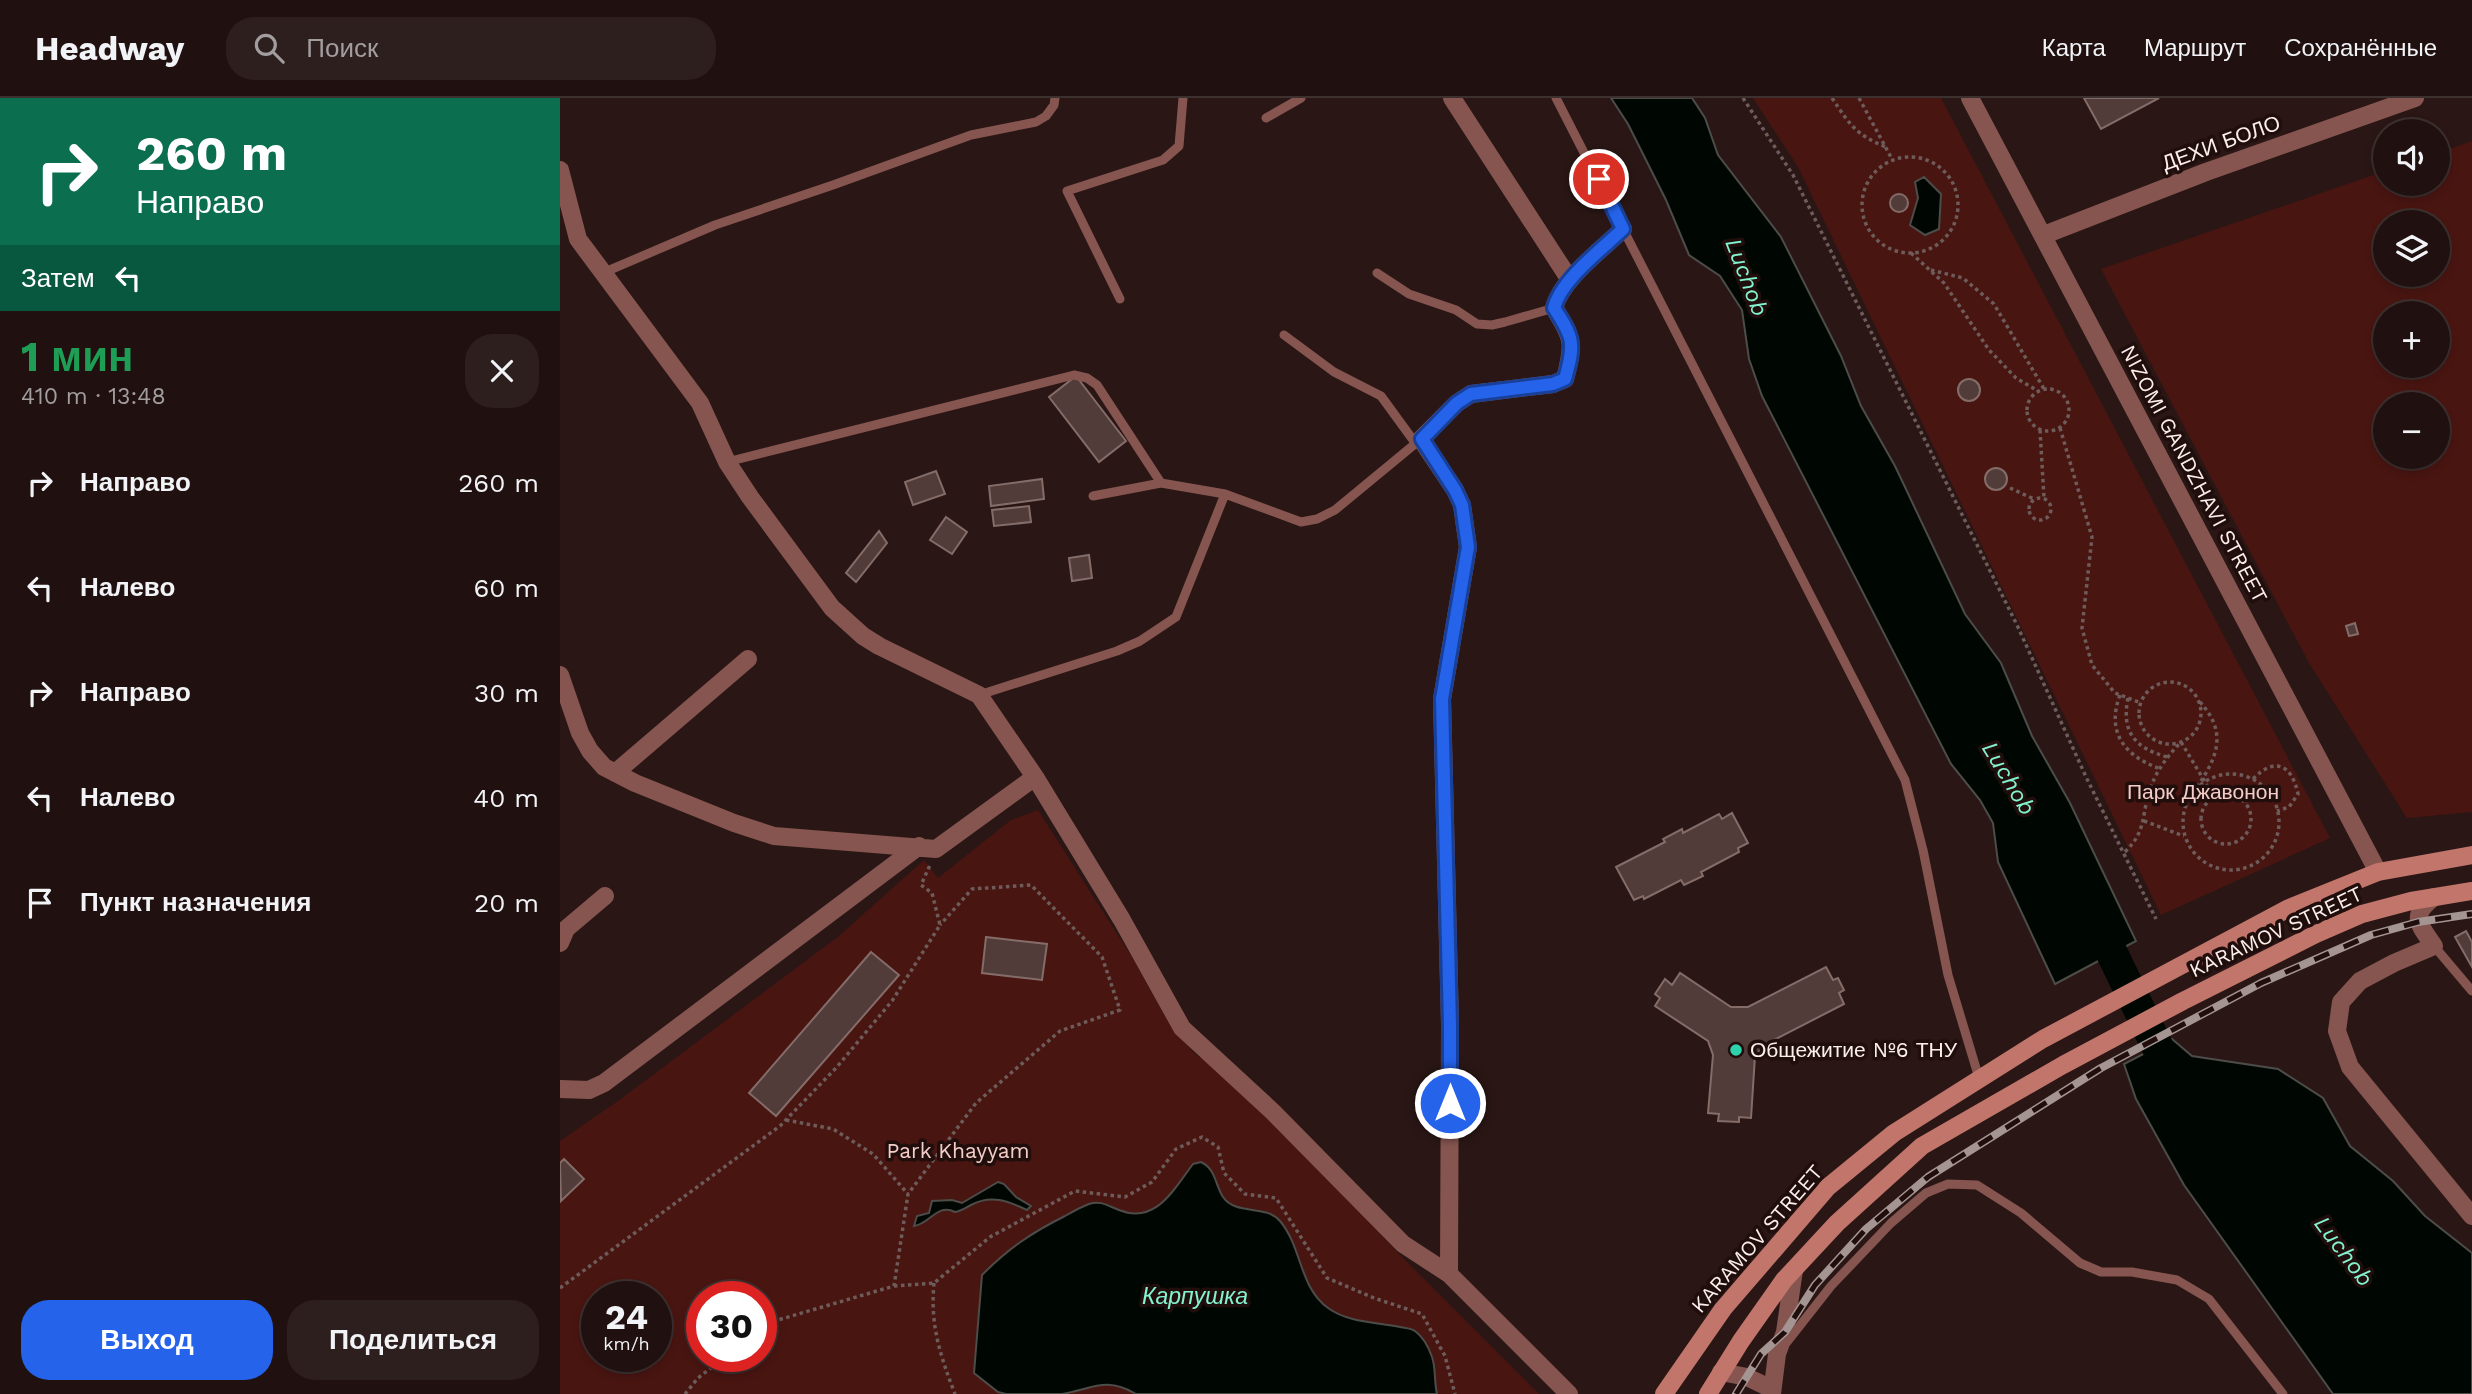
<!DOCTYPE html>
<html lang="ru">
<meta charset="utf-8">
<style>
:root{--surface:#201110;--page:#2d1f1e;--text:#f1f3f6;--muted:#a29d9f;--line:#3d3130;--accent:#2563eb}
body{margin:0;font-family:"Work Sans",sans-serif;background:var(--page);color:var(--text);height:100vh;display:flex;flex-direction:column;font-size:26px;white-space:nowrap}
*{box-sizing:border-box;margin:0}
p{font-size:23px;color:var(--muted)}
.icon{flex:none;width:38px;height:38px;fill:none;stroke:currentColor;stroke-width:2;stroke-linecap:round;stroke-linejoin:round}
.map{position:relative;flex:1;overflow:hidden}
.sheet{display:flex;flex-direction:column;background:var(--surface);width:560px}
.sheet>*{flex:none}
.hud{background:#0b6e4f;color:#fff;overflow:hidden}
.tools{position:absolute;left:1813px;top:21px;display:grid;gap:14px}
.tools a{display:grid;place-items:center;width:77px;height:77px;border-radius:50%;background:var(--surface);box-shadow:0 4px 10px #0003,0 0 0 2px var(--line);font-size:35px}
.speed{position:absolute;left:21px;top:1183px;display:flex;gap:14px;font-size:35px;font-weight:700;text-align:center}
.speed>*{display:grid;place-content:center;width:91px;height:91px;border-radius:50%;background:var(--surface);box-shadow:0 4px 10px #0003,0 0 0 2px var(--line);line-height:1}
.speed small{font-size:18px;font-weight:400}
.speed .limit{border:10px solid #d22;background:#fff;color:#111}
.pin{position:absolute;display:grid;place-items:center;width:60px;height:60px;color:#fff;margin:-30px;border:4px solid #fff;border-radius:50%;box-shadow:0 2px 7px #0007}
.me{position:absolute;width:77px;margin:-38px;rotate:0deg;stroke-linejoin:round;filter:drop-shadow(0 0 5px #0008)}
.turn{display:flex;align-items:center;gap:24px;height:147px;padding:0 21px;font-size:32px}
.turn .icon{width:91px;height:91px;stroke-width:2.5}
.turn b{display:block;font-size:49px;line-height:60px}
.then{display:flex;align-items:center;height:66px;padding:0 21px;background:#0003;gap:14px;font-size:26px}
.round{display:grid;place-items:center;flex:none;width:74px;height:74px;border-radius:28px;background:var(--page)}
.headline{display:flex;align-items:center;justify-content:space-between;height:119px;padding:0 21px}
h1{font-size:42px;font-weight:700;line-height:52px;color:#1e9e55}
.button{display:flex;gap:14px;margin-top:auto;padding:14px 21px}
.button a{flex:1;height:80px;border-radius:28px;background:var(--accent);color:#fff;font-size:28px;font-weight:700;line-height:80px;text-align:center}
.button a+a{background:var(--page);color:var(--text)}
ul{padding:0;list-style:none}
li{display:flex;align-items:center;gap:21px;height:105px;padding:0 21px}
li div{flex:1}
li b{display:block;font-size:26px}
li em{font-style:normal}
header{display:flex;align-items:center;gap:42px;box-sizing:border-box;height:98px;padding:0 35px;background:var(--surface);border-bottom:2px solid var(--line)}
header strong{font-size:33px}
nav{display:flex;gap:38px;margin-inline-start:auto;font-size:24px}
.search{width:490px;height:63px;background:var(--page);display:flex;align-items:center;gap:18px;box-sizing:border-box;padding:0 24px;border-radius:28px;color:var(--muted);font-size:26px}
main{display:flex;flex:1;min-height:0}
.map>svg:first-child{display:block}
.green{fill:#491511;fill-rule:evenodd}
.water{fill:#000703;stroke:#4c4c49;stroke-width:2}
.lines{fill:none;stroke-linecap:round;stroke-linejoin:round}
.river{stroke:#000703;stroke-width:32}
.building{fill:#513c39;stroke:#846c69;stroke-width:2}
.path{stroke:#6d5c5a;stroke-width:3.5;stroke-dasharray:3.5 3.5;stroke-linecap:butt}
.service{stroke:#86554f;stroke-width:9}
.minor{stroke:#86554f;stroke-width:18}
.tertiary{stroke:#86554f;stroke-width:18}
.secondary{stroke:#c2756b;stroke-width:18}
.rail-casing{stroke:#a49492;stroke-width:8}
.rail{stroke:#200e0c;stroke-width:5;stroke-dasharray:16;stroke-linecap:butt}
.route-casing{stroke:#184099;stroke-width:18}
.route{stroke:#2563eb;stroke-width:12}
.poi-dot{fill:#2dd4ab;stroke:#200e0c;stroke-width:2.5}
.labels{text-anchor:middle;stroke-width:7;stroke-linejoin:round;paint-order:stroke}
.street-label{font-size:21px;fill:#fceeec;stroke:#200e0c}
.park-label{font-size:21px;fill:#f5cdc8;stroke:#200e0c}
.poi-label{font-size:21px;fill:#fceeec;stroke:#200e0c;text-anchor:start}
.water-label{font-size:23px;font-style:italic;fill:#84f3d0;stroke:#200e0c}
</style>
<header>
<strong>Headway</strong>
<div class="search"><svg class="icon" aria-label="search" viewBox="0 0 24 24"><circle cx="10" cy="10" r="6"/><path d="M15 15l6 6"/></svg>Поиск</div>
<nav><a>Карта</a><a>Маршрут</a><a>Сохранённые</a></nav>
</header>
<main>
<section class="sheet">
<div class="hud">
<div class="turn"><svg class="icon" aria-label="right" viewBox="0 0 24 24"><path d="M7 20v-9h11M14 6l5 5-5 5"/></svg><div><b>260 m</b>Направо</div></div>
<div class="then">Затем<svg class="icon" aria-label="left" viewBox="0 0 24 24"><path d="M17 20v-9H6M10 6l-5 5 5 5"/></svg></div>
</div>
<div class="headline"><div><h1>1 мин</h1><p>410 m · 13:48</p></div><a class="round"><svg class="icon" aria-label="close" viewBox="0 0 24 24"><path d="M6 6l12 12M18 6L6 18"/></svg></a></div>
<ul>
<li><svg class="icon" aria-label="right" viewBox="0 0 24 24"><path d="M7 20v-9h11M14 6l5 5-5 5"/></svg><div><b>Направо</b></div><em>260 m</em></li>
<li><svg class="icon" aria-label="left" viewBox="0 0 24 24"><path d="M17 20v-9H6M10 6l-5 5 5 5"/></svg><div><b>Налево</b></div><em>60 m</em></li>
<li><svg class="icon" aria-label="right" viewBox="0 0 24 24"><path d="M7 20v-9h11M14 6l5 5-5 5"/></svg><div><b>Направо</b></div><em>30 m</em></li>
<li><svg class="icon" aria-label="left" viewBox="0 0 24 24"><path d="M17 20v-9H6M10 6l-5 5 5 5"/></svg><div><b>Налево</b></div><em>40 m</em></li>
<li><svg class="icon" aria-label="arrive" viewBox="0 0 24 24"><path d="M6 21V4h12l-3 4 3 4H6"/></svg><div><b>Пункт назначения</b></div><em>20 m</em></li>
</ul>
<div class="button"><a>Выход</a><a>Поделиться</a></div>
</section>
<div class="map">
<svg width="1912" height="1296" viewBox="0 0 1912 1296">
<rect width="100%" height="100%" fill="#2a1715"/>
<path class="green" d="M1193 0H1381L1770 740 1601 817 1238 69Z
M1912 43V714L1847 720 1749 565 1541 171 1825 73V86H1878V55ZM1825 124H1878V177H1825ZM1825 215H1878V268H1825ZM1825 306H1878V359H1825Z
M478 712 573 861 611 929 635 956 674 981 841 1158 979 1296H0V1043L58 1003 279 838 364 762 378 780 451 722ZM37 1199H96V1258H37ZM142 1199H201V1258H142Z"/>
<path class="water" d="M1051 0H1132L1145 20 1158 57 1221 139 1281 258 1301 308 1335 368 1405 516 1441 565 1472 638 1510 705 1576 843 1495 886 1438 764 1433 725 1420 702 1391 666 1202 298 1189 261 1182 212 1160 178 1129 157 1106 102 1068 26Z
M1364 79 1381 96 1379 131 1365 137 1350 127 1358 100 1355 84Z
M1612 941 1632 958 1718 971 1763 1000 1790 1048 1833 1083 1865 1118 1912 1155V1296H1773L1624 1087 1576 1001 1564 966Z
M641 1064C656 1071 655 1087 663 1099 676 1118 706 1106 720 1123 742 1149 739 1189 768 1210 789 1225 816 1224 840 1229 844 1230 851 1230 855 1233 863 1239 869 1250 872 1259 876 1270 874 1284 877 1296H576C546 1278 532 1291 502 1296 484 1296 464 1296 446 1296L438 1294 414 1275 422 1177C449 1150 471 1135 505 1118 512 1114 521 1109 529 1106 541 1102 548 1108 559 1112 596 1127 614 1091 633 1066Z
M438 1084 444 1086 456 1099 471 1108 467 1112C448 1103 431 1096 411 1107 405 1110 401 1113 395 1114 377 1105 370 1126 354 1128L357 1118 369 1115 372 1103 392 1102 402 1105Z"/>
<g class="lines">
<path class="river" d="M1532 819 1545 841 1615 985"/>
</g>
<path class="building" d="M1524 0H1599L1541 31Z
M1330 105a9 9 0 1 1 18 0a9 9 0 1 1-18 0Z
M516 278 566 343 539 364 489 299Z
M1398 292a11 11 0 1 1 22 0a11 11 0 1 1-22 0Z
M1425 381a11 11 0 1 1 22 0a11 11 0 1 1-22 0Z
M376 373 385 396 353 407 345 384Z
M482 381 484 401 431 408 429 388Z
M469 408 471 424 434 428 432 412Z
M386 419 407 434 392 456 370 442Z
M319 433 327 445 296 484 286 475Z
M529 457 532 480 512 483 509 460Z
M1795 525 1798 536 1789 538 1786 528Z
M1172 715 1188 745 1178 750 1179 754 1141 774 1143 778 1124 787 1121 782 1084 801 1083 798 1074 802 1056 769 1105 744 1103 741 1122 731 1123 735 1159 716 1162 721Z
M1906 833 1912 844V869L1895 839Z
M426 839 487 846 482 882 422 875Z
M311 854 339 877 216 1018 189 995Z
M1266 869 1273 882 1278 880 1284 892 1279 895 1284 906 1206 946 1195 958 1191 1020 1179 1019V1024L1158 1023 1159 1016 1148 1015 1153 957 1148 943 1095 908 1100 900 1095 896 1105 881 1112 887 1120 875 1171 909H1188Z
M4 1061 24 1081 1 1103 0 1065Z"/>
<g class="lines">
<path class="path" d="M1183 0 1233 77 1457 527 1527 681 1596 821
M1272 0C1290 27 1296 37 1326 49
M1299 0 1333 63
M1302 107a48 48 0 1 1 96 0a48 48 0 1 1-96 0Z
M1351 155 1384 185 1429 252 1456 280 1478 293
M1371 172 1403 180 1434 206 1484 291
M1467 312a21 21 0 1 1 42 0a21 21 0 1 1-42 0Z
M1500 330 1532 439 1522 530 1532 567 1555 595 1581 605
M1480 332 1484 400
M1450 390 1474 401
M1469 411a11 11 0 1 1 22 0a11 11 0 1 1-22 0Z
M1579 615a31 31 0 1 1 62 0a31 31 0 1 1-62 0Z
M1560 597C1546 634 1564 657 1598 670
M1568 600C1561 634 1575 650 1607 659
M1623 724a48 48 0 1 1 96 0a48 48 0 1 1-96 0Z
M1693 681C1715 658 1732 667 1738 696L1729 709 1717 713
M1637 689C1659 657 1667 633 1639 603
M1641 721a25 25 0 1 1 50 0a25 25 0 1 1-50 0Z
M1685 704 1706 691
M1584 723 1624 738
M1565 754C1586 733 1581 721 1589 695 1595 674 1606 660 1621 644L1654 699
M226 1022 273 1031 313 1056 348 1096
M374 1185C370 1227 380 1257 395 1296
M334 1188 374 1185 430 1139 515 1093 565 1099 592 1084 616 1051 642 1039 658 1049 664 1075 685 1096 716 1100 767 1180 814 1200 862 1216 885 1258 895 1296
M0 1190 220 1028 276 970 332 903 380 827 372 795 361 787 370 767
M201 1231 211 1224 334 1188 348 1096 416 1005 500 933 560 912 542 859 471 787 412 791 380 827
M125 1296 138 1280 166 1258"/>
<path class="service" d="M996 0 1345 682 1363 752 1388 877 1419 980
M706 20 741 0
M45 174 155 127 273 87 411 37 476 24 486 18 494 7 495 0
M817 175 849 196 896 212 917 226 932 227 945 224 994 210
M560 201 507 93 603 62 619 48 623 0
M724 237 774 274 821 298 856 346
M167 364 514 277 527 280 537 287 601 385
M533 398 601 385 665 396 741 424 757 421 775 412 861 341
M419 597 557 553 580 543 616 519 665 396
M1874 848 1912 893
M1227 1244 1271 1188 1331 1125 1366 1095 1388 1086 1417 1087 1461 1115 1520 1165 1541 1174H1572L1617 1182 1649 1201 1723 1296"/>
<path class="minor" d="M892 0 1010 182
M0 72 18 141 140 305 167 364 190 399 272 510 303 538 319 548 419 597 475 679 562 822 622 930 713 1014 843 1146 889 1176 1009 1296
M1484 137 1646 74 1855 0
M0 577 20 635 30 653 44 669 75 685 174 725 214 738 376 751 475 679
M55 675 188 561
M1874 799C1849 818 1859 826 1874 848L1834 865 1800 883 1781 904 1777 933 1790 969 1912 1118
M0 845 6 831 45 798
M0 991 29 992 44 985 359 748
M889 1176 890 927 882 601 908 449 902 407 895 392 861 341 897 305 911 296 993 286 1005 281C1014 246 1014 241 994 210 1001 182 1042 151 1063 131
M1161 1274 1187 1279 1212 1291
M1212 1296 1217 1256 1225 1234 1234 1172"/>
<path class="tertiary" d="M1410 0 1818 774"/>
<path class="secondary" d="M1104 1296 1163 1211 1268 1089 1334 1035 1483 941 1729 810 1818 774 1912 757
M1148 1296 1181 1243 1224 1182 1277 1125 1362 1048 1503 967 1623 903 1756 836 1802 816 1851 803 1912 793"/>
<g class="rail-casing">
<path id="rail" d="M1176 1296 1201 1256 1225 1234 1255 1187 1306 1131 1368 1079 1541 970 1701 885 1811 837 1858 824 1912 816"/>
</g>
<use href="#rail" class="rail"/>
</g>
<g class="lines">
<g class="route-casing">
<path id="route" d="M890 1005V927L882 601 908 449 902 407 895 392 862 341 897 305 911 296 993 286 1005 281C1015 246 1014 240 994 210 1001 182 1042 151 1063 131L1039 81"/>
</g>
<use href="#route" class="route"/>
</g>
<circle class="poi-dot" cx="1176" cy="952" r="7"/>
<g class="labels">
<g class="street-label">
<text transform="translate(1661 45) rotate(-20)" y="7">ДЕХИ БОЛО</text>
<text transform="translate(1634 376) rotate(62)" y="7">NIZOMI GANDZHAVI STREET</text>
<text transform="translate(1716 834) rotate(-25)" y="7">KARAMOV STREET</text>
<text transform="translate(1197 1141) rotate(-49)" y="7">KARAMOV STREET</text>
</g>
<g class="park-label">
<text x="1643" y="701">Парк Джавонон</text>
<text x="398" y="1060">Park Khayyam</text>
</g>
<g class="poi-label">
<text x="1190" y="959">Общежитие №6 ТНУ</text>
</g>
<g class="water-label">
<text transform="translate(1187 179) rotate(69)" y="8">Luchob</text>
<text transform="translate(1449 680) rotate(59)" y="8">Luchob</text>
<text transform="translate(1784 1153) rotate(53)" y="8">Luchob</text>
<text x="635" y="1206">Карпушка</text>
</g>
</g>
</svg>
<div class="tools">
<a><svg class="icon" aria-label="sound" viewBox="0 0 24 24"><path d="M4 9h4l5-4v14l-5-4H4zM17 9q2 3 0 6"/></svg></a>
<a><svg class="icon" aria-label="layers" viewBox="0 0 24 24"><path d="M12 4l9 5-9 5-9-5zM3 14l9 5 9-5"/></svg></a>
<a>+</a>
<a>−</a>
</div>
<div class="speed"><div>24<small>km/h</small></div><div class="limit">30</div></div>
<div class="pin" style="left:1039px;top:81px;background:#d93025"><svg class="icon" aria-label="arrive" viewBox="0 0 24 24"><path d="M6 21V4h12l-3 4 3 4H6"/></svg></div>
<svg class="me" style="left:890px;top:1005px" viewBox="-20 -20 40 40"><circle r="17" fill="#2563eb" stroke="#fff" stroke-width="3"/><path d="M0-11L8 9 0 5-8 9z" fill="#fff"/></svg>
</div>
</main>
